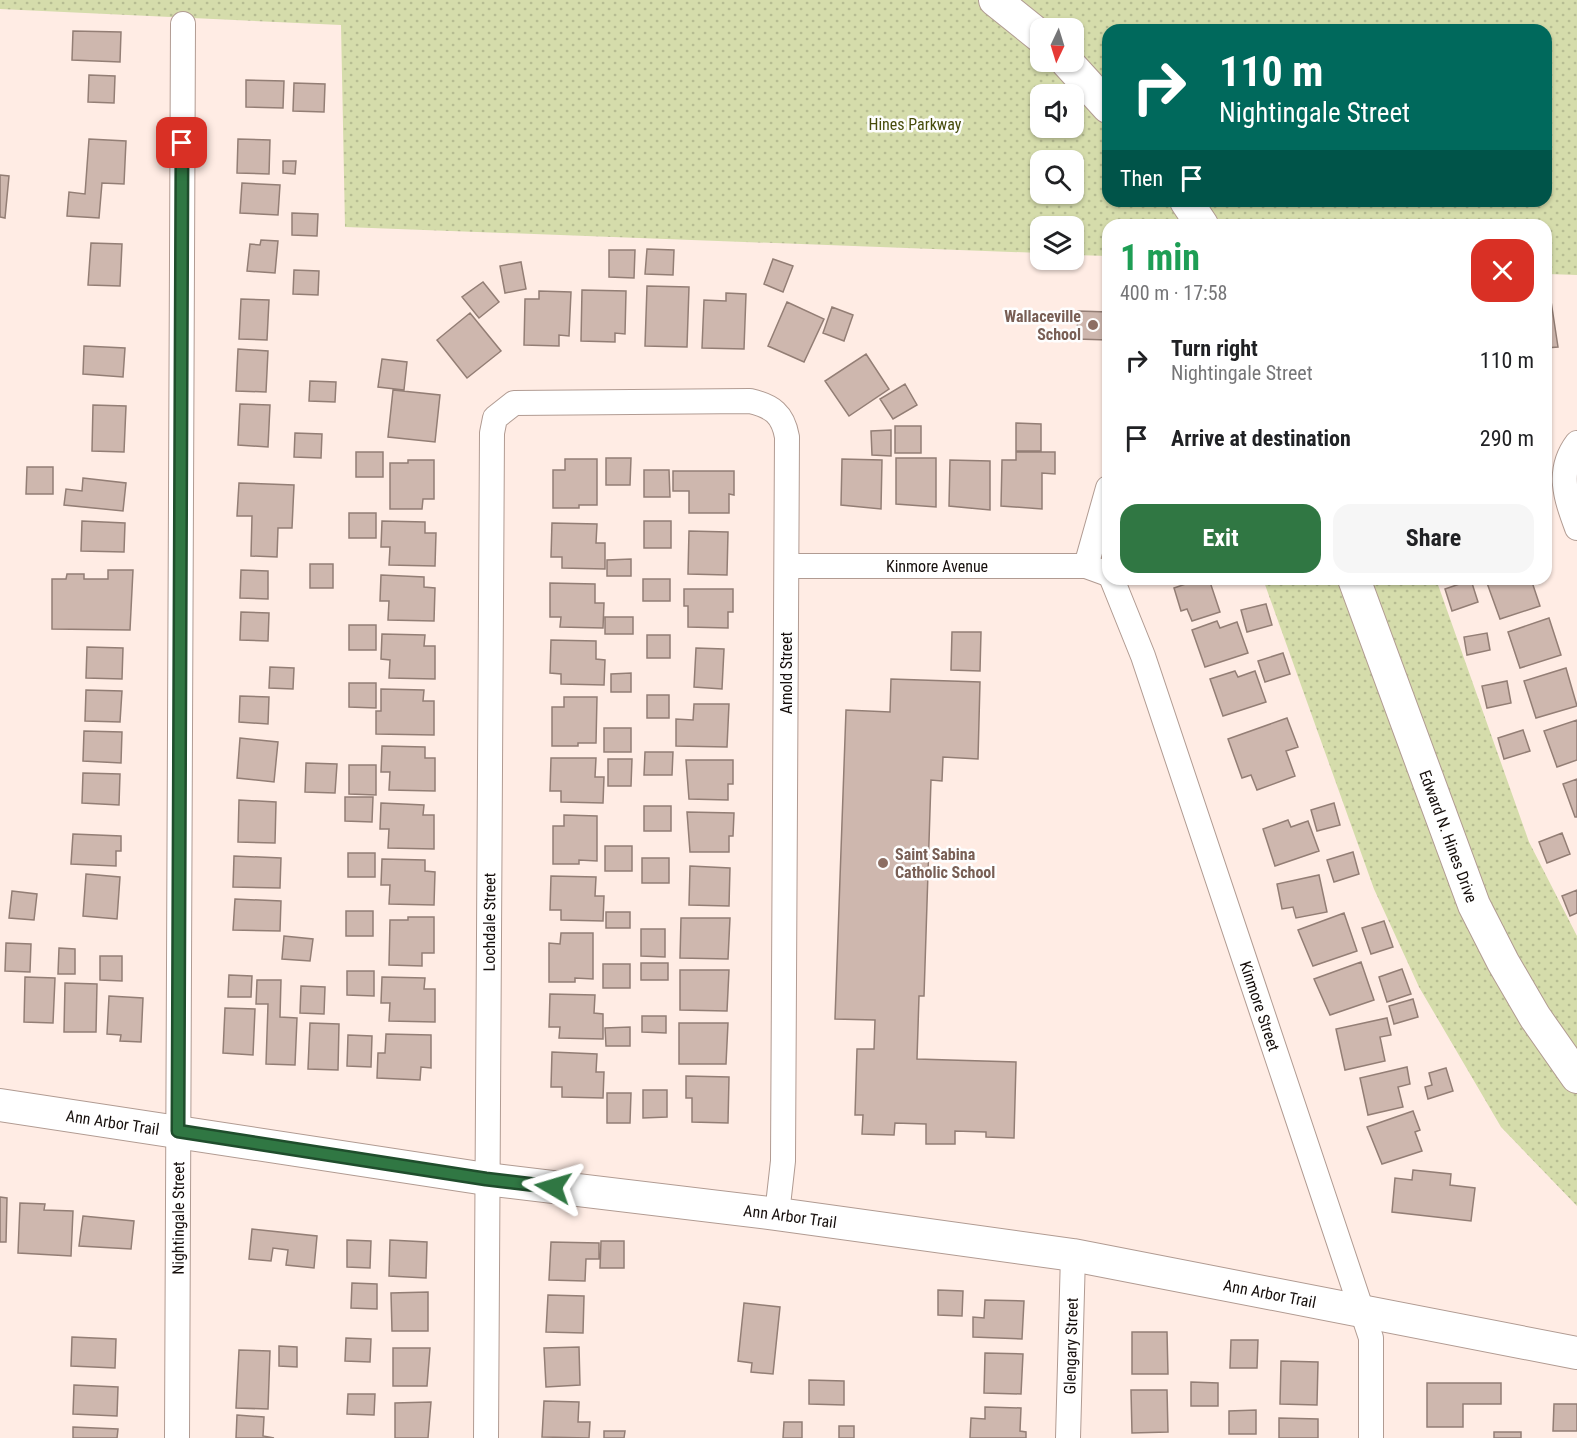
<!DOCTYPE html>
<meta charset="utf-8">
<style>
:root{--surface:#fff;--page:#f6f6f6;--text:#202124;--muted:#757577;--accent:#307743}
body{margin:0;font-family:"Roboto Condensed",sans-serif;background:var(--page);color:var(--text);height:100vh;display:flex;flex-direction:column;font-size:22px;white-space:nowrap}
*{box-sizing:border-box;margin:0}
p{font-size:20px;color:var(--muted)}
.icon{flex:none;width:33px;height:33px;fill:none;stroke:currentColor;stroke-width:2;stroke-linecap:round;stroke-linejoin:round}
.map{position:relative;flex:1;overflow:hidden}
.details{position:absolute;left:1102px;top:219px;width:450px;height:366px;display:flex;flex-direction:column;background:var(--surface);border-radius:18px;box-shadow:0 2px 4px #0004}
.details>*{flex:none}
.top-card{position:absolute;left:1102px;top:24px;width:450px;height:183px;border-radius:18px;box-shadow:0 2px 4px #0004;background:#00695c;color:#fff;overflow:hidden}
.needle{width:39px;rotate:184deg}
.fabs{position:absolute;left:1030px;top:18px;display:grid;gap:12px}
.fabs a{display:grid;place-items:center;width:54px;height:54px;border-radius:12px;background:var(--surface);box-shadow:0 2px 4px #0004;font-size:30px}
.pin{position:absolute;display:grid;place-items:center;width:51px;height:51px;color:#fff;margin:-26px;border-radius:12px;box-shadow:0 3px 9px #0006}
.me{position:absolute;width:66px;margin:-33px;rotate:277deg;stroke-linejoin:round;filter:drop-shadow(0 0 4px #0008)}
.turn{display:flex;align-items:center;gap:21px;height:126px;padding:0 18px;font-size:27px}
.turn .icon{width:78px;height:78px;stroke-width:2.5}
.turn b{display:block;font-size:42px;line-height:51px}
.then{display:flex;align-items:center;height:57px;padding:0 18px;background:#0003;gap:12px;font-size:22px}
.round{display:grid;place-items:center;flex:none;width:63px;height:63px;border-radius:18px;background:var(--page)}
.overview{display:flex;align-items:center;justify-content:space-between;height:102px;padding:0 18px}
h1{font-size:36px;font-weight:700;line-height:45px;color:#1e9e55}
.primary-button{display:flex;gap:12px;margin-top:auto;padding:12px 18px}
.primary-button a{flex:1;height:69px;border-radius:18px;background:var(--accent);color:#fff;font-size:24px;font-weight:700;line-height:69px;text-align:center}
.primary-button a+a{background:var(--page);color:var(--text)}
ul{padding:0;list-style:none}
li{display:flex;align-items:center;gap:18px;height:78px;padding:0 18px}
li div{flex:1}
li b{display:block;font-size:22px}
li em{font-style:normal}
.map>svg:first-child{display:block}
.green{fill:url(#green-dots);fill-rule:evenodd}
.building{fill:#ceb7ae;stroke:#937e75;stroke-width:1.5}
.lines{fill:none;stroke-linecap:round;stroke-linejoin:round}
.minor-casing{stroke:#b19b92;stroke-width:26}
.tertiary-casing{stroke:#b19b92;stroke-width:34}
.minor{stroke:#fff;stroke-width:24}
.tertiary{stroke:#fff;stroke-width:32}
.route-casing{stroke:#1f4d2c;stroke-width:15}
.route{stroke:#307743;stroke-width:10}
.education-dot{fill:#8d6e63;stroke:#fefefe;stroke-width:2}
.labels{text-anchor:middle;stroke-width:5;stroke-linejoin:round;paint-order:stroke}
.park-label{font-size:16px;fill:#474c0b;stroke:#fefefe}
.education-label{font-size:16px;font-weight:bold;fill:#785e54;stroke:#fefefe;text-anchor:end}
.street-label{font-size:16px;fill:#160f0c;stroke:#fefefe}
</style>
<div class="map">
<svg width="1577" height="1438" viewBox="0 0 1577 1438">
<defs>
<pattern id="green-dots" width="8" height="8" patternUnits="userSpaceOnUse" patternTransform="scale(1.5)"><rect width="8" height="8" fill="#d5dcab"/><path d="M2 2h.1M6 6h.1" fill="none" stroke="#b6bc92" stroke-width="1.8" stroke-linecap="round"/></pattern>
</defs>
<rect width="100%" height="100%" fill="#ffece4"/>
<path class="green" d="M0 0H1577V275L1547 274 1546 225H1108V256L1074 255V226H1041V253L345 227 341 25 0 9ZM1041 28H1074V62H1041ZM1108 30H1546V201H1108ZM1041 94H1074V128H1041ZM1041 160H1074V194H1041Z
M1263 579H1436L1529 842 1577 936V1206L1501 1127 1419 987 1374 889Z"/>
<path class="building" d="M73 31 121 32 120 62 72 60Z
M89 75 115 76 114 103 88 102Z
M246 80 284 81 283 108 246 107Z
M294 83 325 84 324 112 293 111Z
M89 139 126 141 124 184 102 183 99 218 67 216 69 192 85 194Z
M238 139 270 140 269 174 237 173Z
M283 161H296L295 174 283 173Z
M0 175 9 176 5 218 0 217Z
M242 183 280 185 278 215 240 213Z
M292 213 318 214 317 236 292 235Z
M261 240 278 241 275 273 247 271 250 244 260 245Z
M91 243 122 244 120 286 88 285Z
M647 249 674 250 673 275 645 274Z
M609 250H635L634 278 609 277Z
M773 259 793 266 783 292 764 284Z
M521 262 526 289 505 293 500 266Z
M294 270 319 271 318 295 293 294Z
M483 282 499 302 479 318 462 297Z
M647 286 689 287 687 347 645 346Z
M582 290 626 291 625 334 615 333V342L581 341Z
M539 291 571 292 569 336 559 335V346L524 345 525 299H539Z
M726 293 746 294 744 349 702 348 704 300 726 301Z
M241 299 269 300 267 340 239 339Z
M1551 301 1558 347 1546 348V302Z
M787 302 824 319 804 362 768 346Z
M832 307 853 315 844 341 823 333Z
M1078 311 1108 312V340L1077 339Z
M470 313 501 351 467 378 437 340Z
M84 346 125 348 123 377 83 374Z
M238 349 268 351 266 392 236 391Z
M866 354 889 389 849 416 825 381Z
M382 359 407 362 404 390 378 387Z
M310 381 336 382 335 402 309 401Z
M905 384 917 405 893 419 880 399Z
M393 390 440 395 435 442 388 437Z
M240 404 270 405 268 447 238 445Z
M93 405 126 406 124 452 92 451Z
M1016 423 1041 424V451H1016Z
M895 426H921V453H895Z
M891 430V456L872 455 871 431Z
M295 433 322 434 321 458 294 457Z
M356 452H383V477H356Z
M1016 452H1055V474L1042 473V509L1001 506 1002 460H1016Z
M606 458H631L630 485H606Z
M896 458H936V507L896 504Z
M565 459H597V505H579V508H553V470H565Z
M842 459 882 460 881 509 841 505Z
M408 460H434V499H423L422 509H390V463H408Z
M950 460 990 461V510L949 506Z
M27 467H53V494H26Z
M644 470H669L670 497H644Z
M673 471H734V495L729 494V513H689V491H673Z
M83 478 126 483 123 511 64 505 66 489 82 491Z
M239 483 294 485 292 528H278L277 557 251 556 252 516H237Z
M349 513H376V538H349Z
M82 521 125 523 124 552 81 551Z
M382 521 425 522V533H436L435 566 389 565 390 547H381Z
M644 521H671V548H644Z
M552 523 597 524 596 543H605V569L562 568V557H551Z
M689 531 728 532 727 575 688 574Z
M631 559V576H607V560Z
M310 564H333V588H310Z
M108 570H133L130 630 52 629V579H66L67 574H84V579H108Z
M241 570 268 571V599L240 598Z
M381 575 424 577V587L435 588 434 621 388 620 389 601H380Z
M643 579H670V601H643Z
M1200 579H1209L1220 612 1192 621 1187 609 1181 611 1174 588Z
M1498 579H1531L1540 606 1500 619 1487 583Z
M1471 580 1478 602 1452 611 1445 589Z
M550 583 595 584V603H604L603 628 560 627 561 617H550Z
M684 589H733V612H728V628L688 627V606H684Z
M1266 604 1272 625 1247 632 1241 610Z
M241 612 269 613 268 641 240 640Z
M605 617H633V634H605Z
M1549 618 1561 655 1520 668 1508 632Z
M1217 621 1220 628 1237 622 1248 653 1205 667 1192 630Z
M349 625H376V650H349Z
M952 632H981L980 671 951 670Z
M1487 633 1490 650 1467 655 1464 637Z
M382 634 425 635 424 646H435V679L389 678 390 660 381 659Z
M647 635H670V658H647Z
M551 640 596 641V659L605 660 604 685 561 684V674L550 673Z
M87 647 123 648 122 679 86 678Z
M696 648 724 649 722 689 694 687Z
M1283 653 1290 674 1265 682 1258 661Z
M270 667 294 668 293 689 269 688Z
M1566 668 1577 706 1536 718 1524 681Z
M1235 671 1238 677 1255 671 1266 702 1223 716 1210 679Z
M631 673V692H611V674Z
M891 679 980 682 978 759 943 757 942 781 931 780 924 996H919L917 1059 1016 1062 1014 1138 986 1137V1132L955 1131V1144H926V1124L895 1123 894 1135 862 1134 863 1115H855L857 1049H874L875 1020 835 1019 846 710 890 712Z
M1507 681 1511 703 1487 708 1482 686Z
M349 683H376V708L349 707Z
M381 689 424 690 423 701H434V735L376 734V711H381Z
M86 690 122 691 120 722 85 721Z
M647 695H669V718H647Z
M240 696 269 697 268 724 239 722Z
M564 697H597L596 743H578V746H552V707H564Z
M694 704H729L727 747 676 746V719L693 720Z
M1287 718 1298 747 1286 751 1295 776 1257 790 1251 775 1242 778 1228 739Z
M1577 720V760L1557 767 1544 731Z
M604 728H631V752H604Z
M1523 730 1530 751 1504 759 1498 738Z
M84 731 122 732 121 763 83 761Z
M240 738 278 742 274 782 237 778Z
M382 746 425 747V758H435V791L389 790 390 772H381Z
M645 752H673L672 775H644Z
M551 758H596L595 777H604L603 803 561 802V791H550Z
M608 759H632L631 786H608Z
M686 760H733V784H728V800L689 799Z
M306 763 337 764 335 793 305 792Z
M349 765H376V795L349 794Z
M83 773 120 774 119 805 82 803Z
M1577 779V817H1575L1563 784Z
M345 797H373L372 822 345 821Z
M239 800 276 802 275 843 238 842Z
M381 803 424 805 423 815H434V849L388 848 389 829H380Z
M1334 803 1340 825 1317 831 1311 810Z
M644 806H671V831H644Z
M687 812 734 813 733 836H729V852H690Z
M564 815 597 816V861L579 860V864H553V826H564Z
M1288 820 1291 827 1308 821 1319 851 1275 866 1263 829Z
M1562 833 1570 854 1547 863 1539 842Z
M73 834 121 836V851H116V866L71 864Z
M605 846H632V871H605Z
M1353 852 1359 874 1334 882 1327 860Z
M348 853H375V877H348Z
M234 856 281 858 280 888 233 887Z
M642 858H669V883H642Z
M382 859 425 860V871L435 872 434 905 389 904 390 885H381Z
M690 866 730 868 729 906 689 905Z
M86 874 120 877 117 919 83 916Z
M1319 875 1327 912 1296 918 1293 907 1282 909 1277 884Z
M551 876 596 877 595 896H604L603 921 561 920V910H550Z
M1577 890V913L1570 916 1562 896Z
M12 891 37 894 34 920 9 918Z
M235 899 281 901 280 931 233 930Z
M346 911H373V936H346Z
M606 912H630V928H606Z
M1344 913 1357 951 1313 966 1298 930Z
M408 917H434V953H422V966L389 965 390 920H408Z
M681 918H730L728 959 680 958Z
M1384 921 1393 947 1371 954 1362 928Z
M641 929H665V957L641 956Z
M561 933H593V979L575 978V982H549V943L560 944Z
M284 936 313 939 310 961 282 959Z
M6 943 31 944 30 972 5 971Z
M59 948 75 949V974H58Z
M100 956H122V981L100 980Z
M1361 962 1374 1000 1330 1015 1314 979Z
M641 963H668V980H641Z
M603 964H630V988H603Z
M1402 969 1411 994 1387 1002 1379 977Z
M680 970H729L727 1011 680 1010Z
M347 971H374V996L347 995Z
M229 975 252 976 251 997H228Z
M25 977 55 978 53 1023 24 1022Z
M382 977 425 978 424 989H435V1022L389 1021 390 1003H381Z
M257 980H281L280 1017 297 1018 295 1065 266 1064 268 1004H256Z
M65 983 97 984 96 1032H64Z
M301 986 325 987 324 1014 300 1013Z
M550 994 595 995 594 1013 603 1014V1039L559 1038 560 1027H549Z
M109 996 143 998 141 1042 120 1041 121 1035 107 1034Z
M1413 999 1418 1017 1394 1024 1389 1006Z
M225 1008 255 1009 253 1055 223 1053Z
M642 1016H666V1033L642 1032Z
M1387 1018 1391 1035 1380 1037 1385 1061 1345 1070 1336 1029Z
M310 1023 339 1024 338 1070 308 1069Z
M679 1023H728L726 1064H679Z
M630 1027V1046H606L605 1028Z
M386 1034 431 1035V1068L421 1067 420 1080 377 1078 378 1053H385Z
M348 1035 372 1036 371 1067 347 1066Z
M552 1052 597 1054 596 1072H604L603 1098 562 1097V1087H551Z
M1407 1067 1410 1084 1398 1087 1403 1107 1368 1115 1360 1078Z
M1446 1068 1453 1091 1428 1099 1425 1087 1432 1085 1429 1073Z
M686 1076 729 1077 728 1123 692 1122V1098H686Z
M643 1090H667V1117L643 1118Z
M607 1093H631L630 1123H607Z
M1413 1111 1420 1130 1415 1132 1422 1151 1382 1164 1367 1127Z
M1413 1170 1451 1174 1450 1185 1475 1188 1471 1221 1392 1212 1395 1178 1412 1180Z
M0 1197 7 1198 6 1242H0Z
M20 1203 45 1204 44 1210 73 1211 71 1256 18 1253Z
M83 1216 134 1221 131 1249 79 1246Z
M252 1229 317 1236 314 1268 286 1265 288 1250 273 1248 271 1261 249 1259Z
M347 1240 371 1241 370 1268 347 1267Z
M390 1240 427 1242 426 1278 389 1276Z
M601 1241H624V1268H600Z
M551 1242 599 1243V1259H586L585 1281 549 1280Z
M352 1283 377 1284V1309L351 1308Z
M938 1290 963 1291 962 1316 938 1315Z
M428 1292V1331H392L391 1293Z
M548 1295 584 1296 583 1333 546 1332Z
M985 1300 1024 1301 1022 1339 973 1337V1317L984 1318Z
M744 1303 780 1307 773 1374 751 1372 752 1363 738 1361Z
M1132 1332H1167L1168 1374H1132Z
M72 1337 116 1339 115 1368 71 1366Z
M346 1338 371 1339 370 1362 345 1361Z
M1231 1340H1258L1257 1368H1230Z
M279 1346 297 1347V1367L279 1366Z
M579 1347 580 1385 546 1387 544 1348Z
M393 1348H430L427 1386H393Z
M239 1350 270 1351 268 1409 236 1408Z
M985 1353 1023 1354 1021 1394 984 1393Z
M1281 1361 1318 1362 1317 1405 1280 1404Z
M809 1380 844 1381V1405L809 1404Z
M1191 1382 1218 1383V1406H1191Z
M1427 1383H1501V1404H1463V1427H1427Z
M74 1385 118 1387 117 1416 73 1414Z
M1131 1390H1167L1168 1432 1132 1433Z
M348 1394H375L374 1415 347 1414Z
M544 1401 579 1402 578 1422H590L589 1438 542 1437Z
M431 1402 428 1438H395V1403Z
M1554 1404H1577V1431H1553Z
M985 1407 1021 1408 1020 1431 1026 1432V1438H970L971 1418 985 1419Z
M1256 1410V1434H1229V1411Z
M237 1415 264 1417 263 1436 274 1438H236Z
M1279 1418 1318 1419V1438H1279Z
M784 1422H802V1438H783Z
M839 1426H854V1438H839Z
M73 1427 118 1429 117 1438H73Z
M604 1431H625L624 1438H604Z
M1494 1432H1521V1438H1494Z"/>
<g class="lines">
<g class="minor-casing">
<g id="minor">
<path d="M1577 443C1556 471 1566 498 1577 528"/>
<path id="s1" d="M787 566H1086L1108 574"/>
<path d="M1086 566 1108 488"/>
<path id="s2" d="M1112 579 1143 656 1371 1338V1438"/>
<path id="s3" d="M177 1438 183 24"/>
<path id="s4" d="M486 1438 492 433 495 418 514 403 750 401C772 406 783 414 787 437L783 1161 777 1214"/>
<path id="s5" d="M1068 1438 1073 1255"/>
</g>
</g>
<g class="tertiary-casing">
<g id="tertiary">
<path d="M995 0 1041 37"/>
<path d="M1067 62 1108 107"/>
<path d="M1186 201 1202 225"/>
<path id="s6" d="M1354 579 1474 905 1503 962 1535 1017 1577 1077"/>
<path id="s7" d="M0 1105 486 1179 777 1214 1073 1255 1577 1353"/>
</g>
</g>
<use href="#minor" class="minor"/>
<use href="#tertiary" class="tertiary"/>
</g>
<g class="lines">
<g class="route-casing">
<path id="route" d="M182 143 178 1131 486 1179 553 1187"/>
</g>
<use href="#route" class="route"/>
</g>
<g class="education-dot">
<circle cx="1093" cy="325" r="6"/>
<circle cx="883" cy="863" r="6"/>
</g>
<g class="labels">
<g class="park-label">
<text x="915" y="130">Hines Parkway</text>
</g>
<g class="education-label">
<text x="1081" y="322">Wallaceville<tspan x="1081" dy="18">School</tspan></text>
<text x="895" y="860" text-anchor="start">Saint Sabina<tspan x="895" dy="18">Catholic School</tspan></text>
</g>
<g class="street-label">
<text dy="6" stroke="none"><textPath href="#s1" startOffset="150">Kinmore Avenue</textPath></text>
<text transform="translate(786 673) rotate(-90)" y="6">Arnold Street</text>
<text dy="6" stroke="none"><textPath href="#s6" startOffset="274">Edward N. Hines Drive</textPath></text>
<text dy="6" stroke="none"><textPath href="#s4" startOffset="516">Lochdale Street</textPath></text>
<text dy="6" stroke="none"><textPath href="#s2" startOffset="452">Kinmore Street</textPath></text>
<text dy="6" stroke="none"><textPath href="#s7" startOffset="114">Ann Arbor Trail</textPath></text>
<text dy="6" stroke="none"><textPath href="#s7" startOffset="798">Ann Arbor Trail</textPath></text>
<text dy="6" stroke="none"><textPath href="#s3" startOffset="220">Nightingale Street</textPath></text>
<text dy="6" stroke="none"><textPath href="#s7" startOffset="1284">Ann Arbor Trail</textPath></text>
<text dy="6" stroke="none"><textPath href="#s5" startOffset="92">Glengary Street</textPath></text>
</g>
</g>
</svg>
<div class="fabs">
<a><svg class="needle" viewBox="-14 -14 28 28"><path d="M0-13l5 13h-10z" fill="#e53935"/><path d="M0 13l5-13h-10z" fill="#757577"/></svg></a>
<a><svg class="icon" aria-label="sound" viewBox="0 0 24 24"><path d="M4 9h4l5-4v14l-5-4H4zM17 9q2 3 0 6"/></svg></a>
<a><svg class="icon" aria-label="search" viewBox="0 0 24 24"><circle cx="10" cy="10" r="6"/><path d="M15 15l6 6"/></svg></a>
<a><svg class="icon" aria-label="layers" viewBox="0 0 24 24"><path d="M12 4l9 5-9 5-9-5zM3 14l9 5 9-5"/></svg></a>
</div>
<div class="pin" style="left:182px;top:143px;background:#d93025"><svg class="icon" aria-label="arrive" viewBox="0 0 24 24"><path d="M6 21V4h12l-3 4 3 4H6"/></svg></div>
<svg class="me" style="left:553px;top:1187px" viewBox="-20 -20 40 40"><path d="M0-17L14 15 0 8-14 15z" fill="#307743" stroke="#fff" stroke-width="4"/></svg>
<div class="top-card">
<div class="turn"><svg class="icon" aria-label="right" viewBox="0 0 24 24"><path d="M7 20v-9h11M14 6l5 5-5 5"/></svg><div><b>110 m</b>Nightingale Street</div></div>
<div class="then">Then<svg class="icon" aria-label="arrive" viewBox="0 0 24 24"><path d="M6 21V4h12l-3 4 3 4H6"/></svg></div>
</div>
<section class="details">
<div class="overview"><div><h1>1 min</h1><p>400 m · 17:58</p></div><a class="round" style="background:#d93025;color:#fff"><svg class="icon" aria-label="close" viewBox="0 0 24 24"><path d="M6 6l12 12M18 6L6 18"/></svg></a></div>
<ul>
<li><svg class="icon" aria-label="right" viewBox="0 0 24 24"><path d="M7 20v-9h11M14 6l5 5-5 5"/></svg><div><b>Turn right</b><p>Nightingale Street</p></div><em>110 m</em></li>
<li><svg class="icon" aria-label="arrive" viewBox="0 0 24 24"><path d="M6 21V4h12l-3 4 3 4H6"/></svg><div><b>Arrive at destination</b></div><em>290 m</em></li>
</ul>
<div class="primary-button"><a>Exit</a><a>Share</a></div>
</section>
</div>
